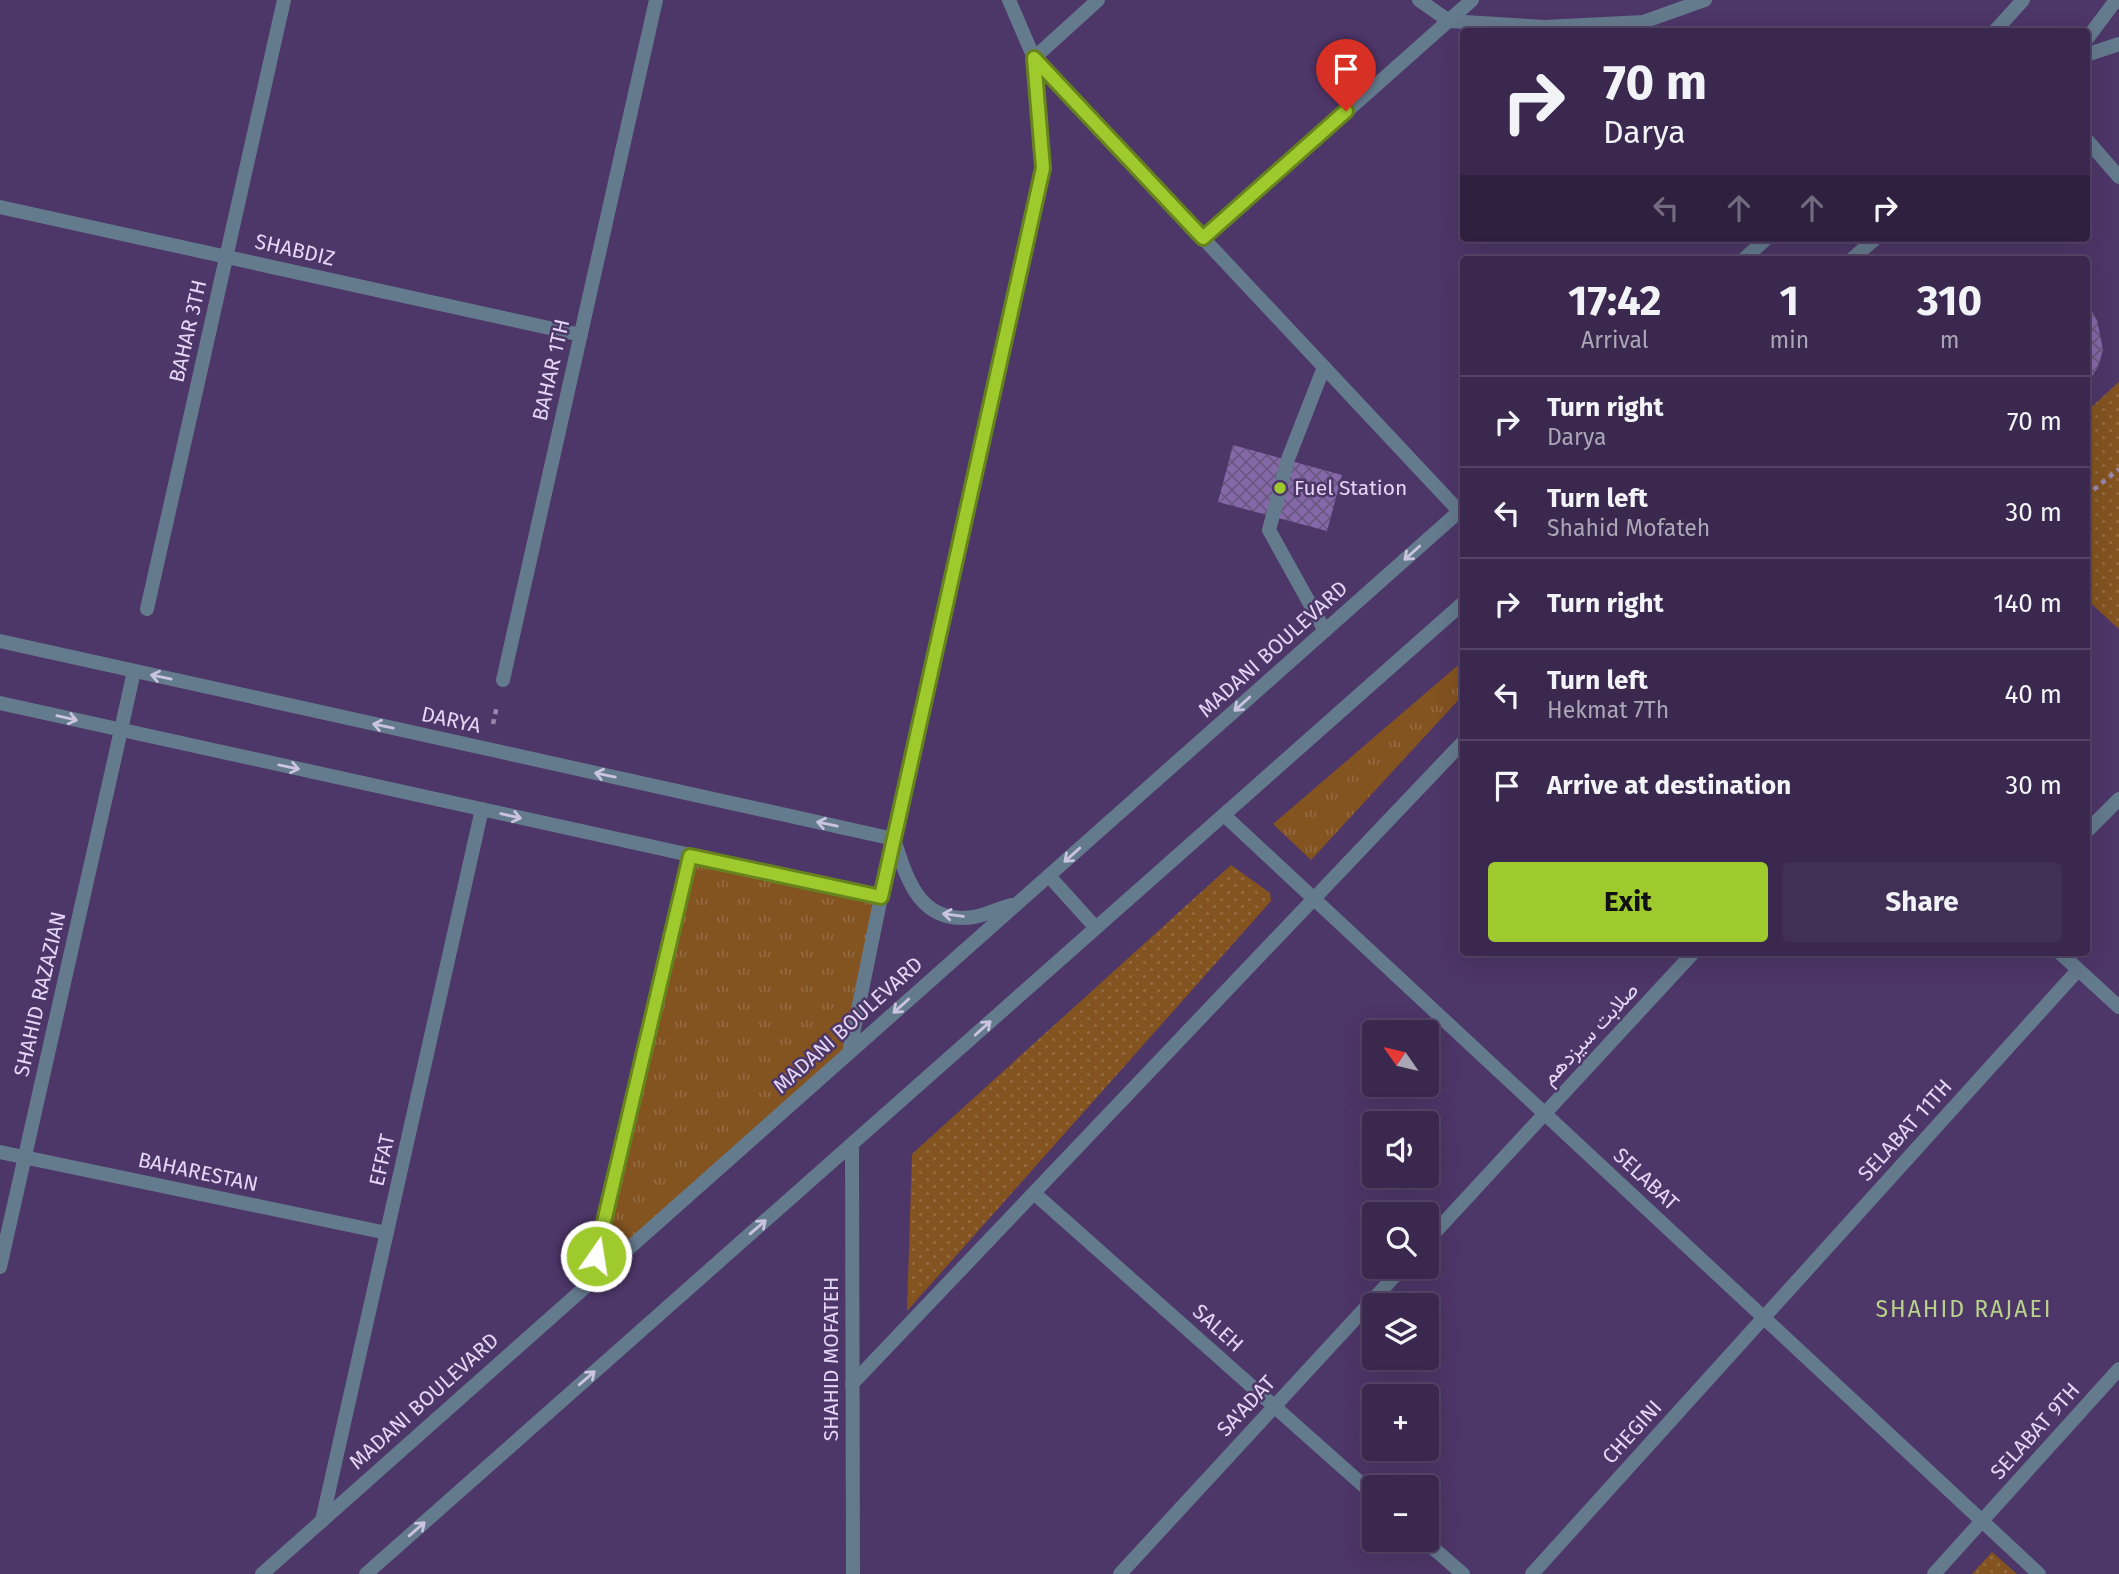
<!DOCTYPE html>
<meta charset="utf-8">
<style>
:root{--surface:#3a284e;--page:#413055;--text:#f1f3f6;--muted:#aba6b6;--line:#544466;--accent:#9fca2d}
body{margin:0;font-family:"Fira Sans",Vazirmatn,sans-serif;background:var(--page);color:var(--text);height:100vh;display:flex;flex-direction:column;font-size:26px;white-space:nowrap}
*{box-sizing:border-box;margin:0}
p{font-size:23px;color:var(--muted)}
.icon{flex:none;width:38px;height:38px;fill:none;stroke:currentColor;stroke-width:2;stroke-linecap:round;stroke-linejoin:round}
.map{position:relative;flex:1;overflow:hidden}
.panel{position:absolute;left:1460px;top:256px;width:630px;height:700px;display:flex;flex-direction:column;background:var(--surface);border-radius:7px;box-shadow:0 7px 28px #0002,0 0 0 2px var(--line)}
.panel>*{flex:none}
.top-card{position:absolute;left:1460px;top:28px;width:630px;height:214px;border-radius:7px;box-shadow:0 7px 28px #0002,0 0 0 2px var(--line);background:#3a284e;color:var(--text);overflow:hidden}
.needle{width:46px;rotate:304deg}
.buttons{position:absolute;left:1362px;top:1020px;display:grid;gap:14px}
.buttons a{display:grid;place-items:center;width:77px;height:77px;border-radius:7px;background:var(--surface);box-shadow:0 7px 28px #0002,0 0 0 2px var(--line);font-size:35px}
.pin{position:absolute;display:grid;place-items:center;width:60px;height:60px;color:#fff;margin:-72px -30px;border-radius:50% 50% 50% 0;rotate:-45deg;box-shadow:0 0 7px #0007}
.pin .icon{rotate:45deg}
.me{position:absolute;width:77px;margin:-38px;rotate:13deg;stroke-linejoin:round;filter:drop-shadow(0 0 5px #0008)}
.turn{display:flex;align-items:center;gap:24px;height:147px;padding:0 28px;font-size:32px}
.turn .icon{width:91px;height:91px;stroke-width:2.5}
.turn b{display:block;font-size:49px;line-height:60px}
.lanes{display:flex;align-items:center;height:66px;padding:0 28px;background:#0003;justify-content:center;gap:35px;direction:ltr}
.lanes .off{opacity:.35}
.eta{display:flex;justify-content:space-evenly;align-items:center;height:119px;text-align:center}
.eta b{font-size:42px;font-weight:700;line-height:49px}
.button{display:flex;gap:14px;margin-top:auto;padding:14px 28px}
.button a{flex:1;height:80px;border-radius:7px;background:var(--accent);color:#111;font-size:28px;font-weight:700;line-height:80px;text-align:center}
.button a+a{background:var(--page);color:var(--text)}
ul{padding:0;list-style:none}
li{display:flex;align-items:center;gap:21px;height:91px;padding:0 28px;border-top:2px solid var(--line)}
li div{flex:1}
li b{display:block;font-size:26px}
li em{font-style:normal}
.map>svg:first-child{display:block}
.grass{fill:url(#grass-tufts)}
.park{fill:url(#park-dots)}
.building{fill:url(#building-cross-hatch)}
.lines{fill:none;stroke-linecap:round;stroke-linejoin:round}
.path{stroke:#9886af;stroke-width:4.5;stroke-dasharray:5 5;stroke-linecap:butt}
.service{stroke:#647a8d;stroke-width:14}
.minor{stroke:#647a8d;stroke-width:14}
.tertiary{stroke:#647a8d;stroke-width:14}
.oneway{stroke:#cac4e0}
.route-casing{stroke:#67831d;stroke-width:18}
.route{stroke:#9fca2d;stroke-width:12}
.poi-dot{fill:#9fca2d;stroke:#4d3668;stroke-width:2.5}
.labels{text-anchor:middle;stroke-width:5;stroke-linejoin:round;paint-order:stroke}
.street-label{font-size:21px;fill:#e3d6f5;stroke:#4d3668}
.poi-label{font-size:21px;fill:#e3d6f5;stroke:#4d3668;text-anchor:start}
.neighbourhood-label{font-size:23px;letter-spacing:2px;fill:#b9d28a;stroke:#4d3668}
</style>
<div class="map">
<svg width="2119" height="1574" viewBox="0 0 2119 1574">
<defs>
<pattern id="grass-tufts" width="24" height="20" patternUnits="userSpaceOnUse" patternTransform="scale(1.75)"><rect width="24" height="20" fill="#835320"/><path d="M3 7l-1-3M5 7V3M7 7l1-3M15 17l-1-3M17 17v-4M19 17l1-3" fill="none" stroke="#946b41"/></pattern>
<pattern id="park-dots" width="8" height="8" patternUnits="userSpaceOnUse" patternTransform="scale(1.75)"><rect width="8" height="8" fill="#835320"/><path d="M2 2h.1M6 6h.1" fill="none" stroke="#946b41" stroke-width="1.8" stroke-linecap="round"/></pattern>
<pattern id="building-cross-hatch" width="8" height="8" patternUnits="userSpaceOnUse" patternTransform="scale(1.75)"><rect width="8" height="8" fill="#8568a8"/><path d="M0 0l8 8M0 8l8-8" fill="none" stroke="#6b5882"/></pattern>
</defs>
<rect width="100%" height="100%" fill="#4d3668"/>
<path class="grass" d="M1463 661V695L1311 860 1273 824Z
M690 856 881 897 849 1053 590 1282Z"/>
<path class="park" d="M2119 382V629L2086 599V412Z
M1231 865 1270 893 1271 901 907 1311 912 1154Z
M1992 1552 2017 1574H1972Z"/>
<path class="building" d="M2086 300 2097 320 2103 350 2098 367 2086 385Z
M1233 445 1342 475 1327 531 1218 502Z"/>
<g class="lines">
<path class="path" d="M2086 496 2119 469
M493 724 497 706"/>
<path class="service" d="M1324 367 1288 459 1269 530 1325 631"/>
<path class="minor" d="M1098 0 1034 58 1459 511
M1419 0 1449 21 1545 27 1643 22 1705 0
M2086 139 2119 177
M0 207 581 335
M1204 238 1472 0
M147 609 284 0
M503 680 656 0
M1224 815 2039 1574
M2086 832 2119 799
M2059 952 2119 1007
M0 1152 387 1233
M1034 1193 1374 1495
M1426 1242 1694 952
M0 1267 121 730
M590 1282 690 856
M852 1384 1463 742
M322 1521 482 809
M1424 1540 1463 1574
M1120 1574 1403 1267
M1532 1574 2078 970
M1934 1574 2119 1369"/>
<path class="tertiary" d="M1994 32 2023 0
M2086 40 2116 0
M2086 55 2119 44
M1744 259 1767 238
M1852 259 1876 238
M0 641 894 839C907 880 920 925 974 917 986 915 999 908 1011 905
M0 703 881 897
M121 730 134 671
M1049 876 1096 928
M849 1053 881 897 1043 168 1034 58 1009 0
M852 1144 853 1574
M262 1574 1463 508
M366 1574 1463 603"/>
</g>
<defs><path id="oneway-shaft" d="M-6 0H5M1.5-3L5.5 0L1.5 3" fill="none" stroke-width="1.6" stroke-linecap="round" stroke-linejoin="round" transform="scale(1.75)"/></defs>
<g class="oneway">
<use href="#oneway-shaft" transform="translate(1412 553) rotate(138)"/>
<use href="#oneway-shaft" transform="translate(161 677) rotate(-168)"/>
<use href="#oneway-shaft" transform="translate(1242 704) rotate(138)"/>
<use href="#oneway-shaft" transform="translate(67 718) rotate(13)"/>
<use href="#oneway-shaft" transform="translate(383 726) rotate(-168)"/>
<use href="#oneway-shaft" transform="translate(289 767) rotate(12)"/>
<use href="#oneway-shaft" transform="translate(605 775) rotate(-168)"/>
<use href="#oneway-shaft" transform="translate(511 816) rotate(13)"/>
<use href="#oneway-shaft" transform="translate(827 824) rotate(-168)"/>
<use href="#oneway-shaft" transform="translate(1072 855) rotate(138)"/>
<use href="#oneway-shaft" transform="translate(953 915) rotate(-172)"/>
<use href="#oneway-shaft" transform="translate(901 1006) rotate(138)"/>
<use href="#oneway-shaft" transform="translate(983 1028) rotate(-42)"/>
<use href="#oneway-shaft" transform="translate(758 1227) rotate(-41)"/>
<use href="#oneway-shaft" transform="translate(587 1378) rotate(-41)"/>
<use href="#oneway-shaft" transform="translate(417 1529) rotate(-41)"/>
</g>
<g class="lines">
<g class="route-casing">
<path id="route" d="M596 1256 690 856 881 897 1043 168 1034 58 1203 238 1346 111"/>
</g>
<use href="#route" class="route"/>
</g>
<circle class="poi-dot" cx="1280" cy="488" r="7"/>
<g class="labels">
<g class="street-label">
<text transform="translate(295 250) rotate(13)" y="7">SHABDIZ</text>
<text transform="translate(188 331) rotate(-77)" y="7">BAHAR 3TH</text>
<text transform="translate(551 370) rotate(-77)" y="7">BAHAR 1TH</text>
<text transform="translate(1273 649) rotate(-42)" y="7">MADANI BOULEVARD</text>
<text transform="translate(451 720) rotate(12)" y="7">DARYA</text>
<text transform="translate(40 994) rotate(-77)" y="7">SHAHID RAZAZIAN</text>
<text transform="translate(848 1025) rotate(-42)" y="7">MADANI BOULEVARD</text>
<text transform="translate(1590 1034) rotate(-47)" y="7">صلابت سیزدهم</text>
<text transform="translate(1905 1130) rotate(-48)" y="7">SELABAT 11TH</text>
<text transform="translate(382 1160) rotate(-77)" y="7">EFFAT</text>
<text transform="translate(198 1172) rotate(12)" y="7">BAHARESTAN</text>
<text transform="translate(1646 1179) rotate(43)" y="7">SELABAT</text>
<text transform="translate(1218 1328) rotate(42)" y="7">SALEH</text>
<text transform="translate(831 1359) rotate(-90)" y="7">SHAHID MOFATEH</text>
<text transform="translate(424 1401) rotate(-42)" y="7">MADANI BOULEVARD</text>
<text transform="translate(1246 1406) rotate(-47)" y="7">SA'ADAT</text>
<text transform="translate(2035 1431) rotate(-48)" y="7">SELABAT 9TH</text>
<text transform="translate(1632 1432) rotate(-48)" y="7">CHEGINI</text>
</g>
<g class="poi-label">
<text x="1294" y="495">Fuel Station</text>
</g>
<g class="neighbourhood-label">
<text x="1964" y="1317">SHAHID RAJAEI</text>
</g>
</g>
</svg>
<div class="buttons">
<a><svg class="needle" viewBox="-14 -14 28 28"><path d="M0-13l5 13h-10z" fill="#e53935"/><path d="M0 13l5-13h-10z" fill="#aba6b6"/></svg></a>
<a><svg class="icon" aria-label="sound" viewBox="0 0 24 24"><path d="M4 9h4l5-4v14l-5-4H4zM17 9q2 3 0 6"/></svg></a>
<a><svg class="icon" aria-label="search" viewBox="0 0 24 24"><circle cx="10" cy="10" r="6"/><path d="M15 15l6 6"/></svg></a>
<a><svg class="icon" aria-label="layers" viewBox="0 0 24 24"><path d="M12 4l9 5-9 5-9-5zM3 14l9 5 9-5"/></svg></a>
<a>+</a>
<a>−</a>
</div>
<div class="pin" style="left:1346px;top:111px;background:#d93025"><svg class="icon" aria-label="arrive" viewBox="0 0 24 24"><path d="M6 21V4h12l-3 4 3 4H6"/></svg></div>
<svg class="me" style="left:596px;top:1256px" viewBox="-20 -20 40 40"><circle r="17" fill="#9fca2d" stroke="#fff" stroke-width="3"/><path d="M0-11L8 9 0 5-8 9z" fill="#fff"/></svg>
<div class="top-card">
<div class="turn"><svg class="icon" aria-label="right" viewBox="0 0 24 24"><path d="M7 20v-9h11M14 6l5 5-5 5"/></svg><div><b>70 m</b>Darya</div></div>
<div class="lanes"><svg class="icon off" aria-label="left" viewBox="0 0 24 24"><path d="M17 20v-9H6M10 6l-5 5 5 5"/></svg><svg class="icon off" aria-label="ahead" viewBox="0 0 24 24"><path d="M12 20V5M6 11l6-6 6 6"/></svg><svg class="icon off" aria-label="ahead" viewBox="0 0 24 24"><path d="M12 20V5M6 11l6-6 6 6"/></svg><svg class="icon" aria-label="right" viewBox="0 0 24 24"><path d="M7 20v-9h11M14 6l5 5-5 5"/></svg></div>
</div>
<section class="panel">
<div class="eta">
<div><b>17:42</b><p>Arrival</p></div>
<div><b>1</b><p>min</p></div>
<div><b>310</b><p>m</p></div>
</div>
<ul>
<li><svg class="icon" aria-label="right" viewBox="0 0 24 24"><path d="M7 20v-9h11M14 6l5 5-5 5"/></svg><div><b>Turn right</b><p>Darya</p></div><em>70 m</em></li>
<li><svg class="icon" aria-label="left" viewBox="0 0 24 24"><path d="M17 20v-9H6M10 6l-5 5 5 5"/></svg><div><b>Turn left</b><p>Shahid Mofateh</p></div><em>30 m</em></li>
<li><svg class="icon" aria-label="right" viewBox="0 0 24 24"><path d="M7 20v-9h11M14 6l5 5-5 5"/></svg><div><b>Turn right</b></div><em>140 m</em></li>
<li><svg class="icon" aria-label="left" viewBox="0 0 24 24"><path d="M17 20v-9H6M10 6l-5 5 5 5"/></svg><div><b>Turn left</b><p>Hekmat 7Th</p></div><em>40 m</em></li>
<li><svg class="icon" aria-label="arrive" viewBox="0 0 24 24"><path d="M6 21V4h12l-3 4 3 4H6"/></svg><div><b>Arrive at destination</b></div><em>30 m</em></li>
</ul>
<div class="button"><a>Exit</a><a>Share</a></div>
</section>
</div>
